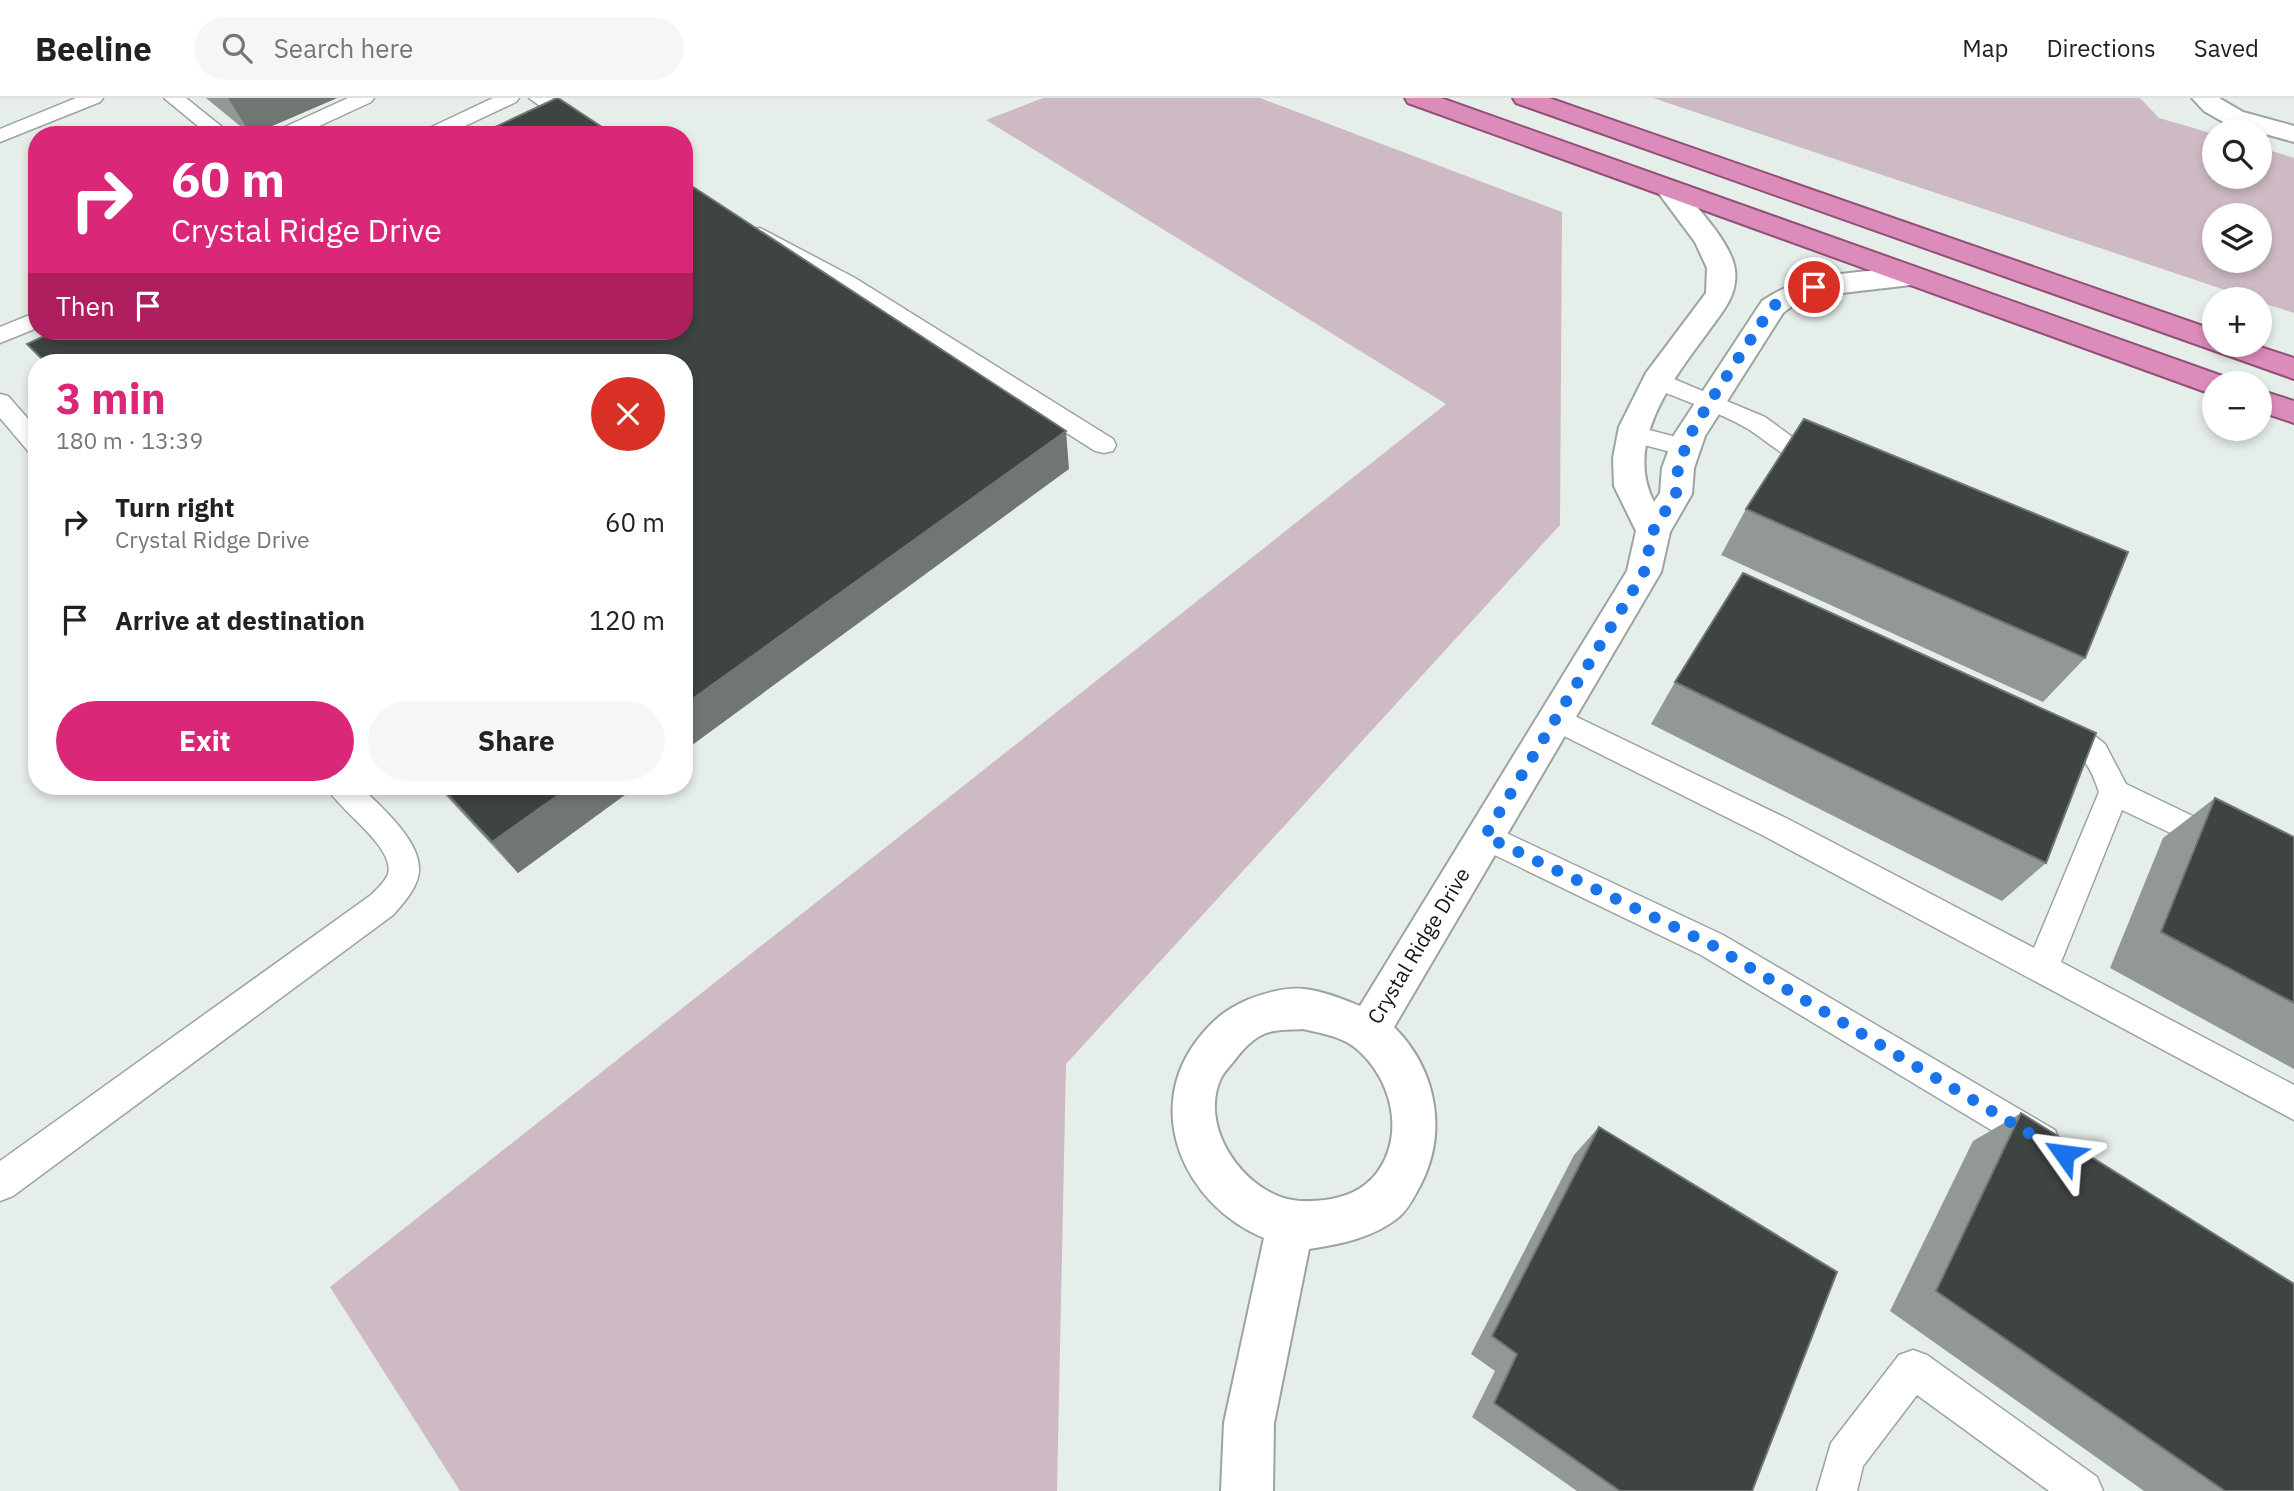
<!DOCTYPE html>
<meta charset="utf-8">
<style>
:root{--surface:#fff;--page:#f6f6f6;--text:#222;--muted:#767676;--line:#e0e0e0;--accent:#db2777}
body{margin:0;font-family:"IBM Plex Sans",sans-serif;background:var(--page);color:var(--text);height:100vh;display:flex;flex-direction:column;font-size:26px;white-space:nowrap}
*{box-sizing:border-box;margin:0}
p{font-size:23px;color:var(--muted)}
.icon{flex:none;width:38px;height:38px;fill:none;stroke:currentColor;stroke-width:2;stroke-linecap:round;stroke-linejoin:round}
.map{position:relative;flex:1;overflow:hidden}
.panel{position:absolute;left:28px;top:256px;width:665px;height:441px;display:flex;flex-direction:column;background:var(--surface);border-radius:28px;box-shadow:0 4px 10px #0003}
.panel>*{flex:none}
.banner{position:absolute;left:28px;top:28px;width:665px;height:214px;border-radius:28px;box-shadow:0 4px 10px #0003;background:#db2777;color:#fff;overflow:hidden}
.buttons{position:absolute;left:2202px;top:21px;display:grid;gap:14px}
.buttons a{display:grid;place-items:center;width:70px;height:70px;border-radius:50%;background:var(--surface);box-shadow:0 4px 10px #0003;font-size:35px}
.pin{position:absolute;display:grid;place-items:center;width:60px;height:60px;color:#fff;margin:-30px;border:4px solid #fff;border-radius:50%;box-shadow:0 2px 7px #0007}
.me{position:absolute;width:77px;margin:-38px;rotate:301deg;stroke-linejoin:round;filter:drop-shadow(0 0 5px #0008)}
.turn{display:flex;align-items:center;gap:24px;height:147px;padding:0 28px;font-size:32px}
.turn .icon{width:91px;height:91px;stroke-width:2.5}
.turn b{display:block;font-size:49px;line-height:60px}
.then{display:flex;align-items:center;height:66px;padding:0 28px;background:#0003;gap:14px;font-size:26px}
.round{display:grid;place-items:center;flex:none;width:74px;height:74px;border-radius:37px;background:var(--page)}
.head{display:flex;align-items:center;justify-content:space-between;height:119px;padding:0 28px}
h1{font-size:42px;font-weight:700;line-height:52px;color:var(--accent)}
.action{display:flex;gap:14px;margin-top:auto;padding:14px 28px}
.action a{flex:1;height:80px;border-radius:42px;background:var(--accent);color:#fff;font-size:28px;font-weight:700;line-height:80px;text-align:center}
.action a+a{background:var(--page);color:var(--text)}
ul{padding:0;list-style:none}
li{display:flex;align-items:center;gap:21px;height:98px;padding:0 28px}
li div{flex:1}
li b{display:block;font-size:26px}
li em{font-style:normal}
header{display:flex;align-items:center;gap:42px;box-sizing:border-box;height:98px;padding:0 35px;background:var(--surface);border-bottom:2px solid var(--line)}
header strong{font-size:33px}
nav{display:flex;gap:38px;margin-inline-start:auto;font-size:24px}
.search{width:490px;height:63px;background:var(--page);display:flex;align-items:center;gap:18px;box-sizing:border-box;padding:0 24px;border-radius:38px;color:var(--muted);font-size:26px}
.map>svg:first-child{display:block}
.green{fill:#cebac4;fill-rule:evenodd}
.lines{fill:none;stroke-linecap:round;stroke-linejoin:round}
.service-casing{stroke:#9da4a0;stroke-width:3}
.minor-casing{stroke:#9da4a0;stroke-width:4}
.trunk-casing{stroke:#915076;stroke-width:4}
.service{fill:#fff;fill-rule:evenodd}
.minor{fill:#fff;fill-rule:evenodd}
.trunk{fill:#dc8cbb;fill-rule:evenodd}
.wall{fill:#929995}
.shaded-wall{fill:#707773}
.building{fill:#3e4441;stroke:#707773;stroke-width:2}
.route{stroke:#1a73e8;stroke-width:12;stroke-dasharray:0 21.6}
.labels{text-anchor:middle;stroke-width:7;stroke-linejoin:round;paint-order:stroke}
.street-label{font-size:21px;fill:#141715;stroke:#fff}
</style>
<header>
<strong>Beeline</strong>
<div class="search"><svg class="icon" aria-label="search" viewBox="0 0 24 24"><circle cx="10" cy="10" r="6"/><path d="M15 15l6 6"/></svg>Search here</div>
<nav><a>Map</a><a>Directions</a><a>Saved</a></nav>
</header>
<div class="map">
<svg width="2294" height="1393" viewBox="0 0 2294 1393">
<rect width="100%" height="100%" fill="#e6eee9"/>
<path class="green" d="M1043 0H1260L1562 114 1560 427 1066 966 1057 1393H460L330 1189 1446 306 986 22Z
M1653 0H2140L2159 20 2214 36V79H2259V49L2294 60V215L2259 204V201H2252ZM2214 117H2259V163H2214Z"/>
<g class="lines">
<g class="service-casing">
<path id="service" d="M76 0H103L100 4 0 44V31Z
M164 0H186L232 37H209Z
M348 0H374L371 4 300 37H273L276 33Z
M493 0H519L516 4 446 37H420L423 33Z
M529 0H552L604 37H580Z
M760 130 855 180 1113 341 1116 347 1113 353 1104 355 1095 353 839 190 752 141 749 136 752 131Z
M37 214V230L0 245V229Z
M1657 274 1765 319 1802 346 1834 358 1837 364 1834 370C1804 379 1771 345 1748 331 1718 313 1681 302 1649 288L1645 282 1649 276Z
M0 296 8 298 37 331V355L28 353 0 320Z
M1634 328 1695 344 1698 350 1695 356 1686 358 1625 342 1622 336 1625 330Z
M1556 609 1788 721 2034 850 2099 694C2093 676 2087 662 2071 651 2060 644 2049 642 2044 631L2048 623 2058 619 2090 634 2105 646 2126 686 2226 734 2230 743 2226 752 2215 756 2122 712 2061 864 2294 987V1022L1766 739 1546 629 1542 621 1546 613Z
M326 688H360C379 707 419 741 419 770 420 787 404 805 393 817L13 1098 0 1103V1063L371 797C377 791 385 784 388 776 396 749 337 711 326 688Z
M1485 725 1723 837 2055 1032 2060 1044 2055 1056 2043 1061 2031 1056 1701 857 1474 747 1470 738 1474 729Z
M1913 1252 1927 1257 2097 1379 2103 1393H2049L1917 1297 1863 1368 1857 1393H1817L1831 1345 1899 1257Z"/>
</g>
<g class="minor-casing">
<path id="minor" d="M2192 0H2219L2243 14 2294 28V44L2225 25 2204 13Z
M1670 85 1679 87C1696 109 1732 145 1735 172 1738 198 1722 214 1708 234 1674 280 1623 344 1654 404L1660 395 1662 370 1674 337 1762 203C1804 173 1861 175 1911 169L1921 172 1925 178 1921 184 1911 187 1816 198 1800 202 1783 215 1705 338 1694 370 1692 396 1670 434 1661 474 1394 929C1437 972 1448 1035 1420 1088 1414 1099 1409 1110 1399 1119 1373 1140 1341 1146 1309 1151L1274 1325 1273 1393H1221L1224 1325 1264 1140C1185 1107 1142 1013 1198 941 1212 923 1226 911 1247 902 1265 895 1285 889 1304 891 1323 893 1342 901 1360 908L1627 473 1636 433 1614 388 1613 360 1619 329 1646 275 1706 195 1707 170 1695 144 1657 93 1661 87ZM1303 931C1320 935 1339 938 1353 948 1391 977 1407 1036 1376 1076 1362 1093 1345 1099 1325 1102 1309 1104 1293 1104 1278 1098 1236 1081 1200 1025 1221 980 1224 974 1230 968 1234 963 1242 952 1253 940 1266 935 1278 931 1291 932 1303 931Z"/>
</g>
<g class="trunk-casing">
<path id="trunk" d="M1405 0H1441L2225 279 2229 285H2214V296L2203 293 1408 5Z
M1513 0H1549L2214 232V247H2254L2294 260V281L1516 5Z
M2259 292 2294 303V325L2259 313Z"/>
</g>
<use href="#service" class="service"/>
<use href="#minor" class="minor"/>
<use href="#trunk" class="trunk"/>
</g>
<path class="wall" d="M206 0H337L251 37Z
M1746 411 2085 560 2043 604 1721 457Z
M1675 584 2046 765 2002 803 1651 626Z
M437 688H637L518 775Z
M2215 700 2294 739V971L2110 870 2163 740Z
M2021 1015 2294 1393H2144L1890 1213 1973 1043Z
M1599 1029 1752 1393H1577L1472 1319 1495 1273 1471 1256 1574 1057Z"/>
<path class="shaded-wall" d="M228 0H337L251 37Z
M1066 333 1069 371 684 653V607Z
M571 688H637L518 775 492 744Z"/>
<path class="building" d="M558 0 614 37H478L557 0Z
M684 83 1066 333 684 607V264H45L27 246 55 233H684Z
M1804 321 2128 454 2085 560 1746 411Z
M1743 475 2096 635 2046 765 1675 584Z
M440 688H571L492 744Z
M2215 700 2294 739V905L2161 834Z
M2021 1015 2294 1186V1393H2225L1936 1193Z
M1599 1029 1837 1174 1752 1393H1620L1494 1305 1517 1256 1492 1238Z"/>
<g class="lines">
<path class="route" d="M1814 189 1790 196 1772 209 1709 305 1690 337 1678 370 1676 396 1653 433 1644 474 1485 738 1712 847 2064 1056"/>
</g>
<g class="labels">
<g class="street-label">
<text transform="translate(1419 848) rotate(-59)" y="7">Crystal Ridge Drive</text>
</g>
</g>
</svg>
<div class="buttons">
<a><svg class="icon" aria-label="search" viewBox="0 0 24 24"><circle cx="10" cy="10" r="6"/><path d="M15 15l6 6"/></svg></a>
<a><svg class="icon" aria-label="layers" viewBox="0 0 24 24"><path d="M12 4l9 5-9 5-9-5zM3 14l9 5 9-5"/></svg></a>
<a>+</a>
<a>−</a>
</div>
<div class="pin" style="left:1814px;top:189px;background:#d93025"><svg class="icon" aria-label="arrive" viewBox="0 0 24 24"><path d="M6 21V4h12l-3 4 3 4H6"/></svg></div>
<svg class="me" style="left:2064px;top:1056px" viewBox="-20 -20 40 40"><path d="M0-17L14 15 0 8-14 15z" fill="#1a73e8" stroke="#fff" stroke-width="4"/></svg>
<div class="banner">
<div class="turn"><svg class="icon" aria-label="right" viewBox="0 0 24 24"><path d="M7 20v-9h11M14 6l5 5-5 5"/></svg><div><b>60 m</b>Crystal Ridge Drive</div></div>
<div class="then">Then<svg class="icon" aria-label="arrive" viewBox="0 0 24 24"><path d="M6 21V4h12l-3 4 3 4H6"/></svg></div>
</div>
<section class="panel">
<div class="head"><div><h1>3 min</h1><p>180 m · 13:39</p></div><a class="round" style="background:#d93025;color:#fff"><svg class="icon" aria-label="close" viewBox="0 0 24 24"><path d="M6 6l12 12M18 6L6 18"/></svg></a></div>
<ul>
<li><svg class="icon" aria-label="right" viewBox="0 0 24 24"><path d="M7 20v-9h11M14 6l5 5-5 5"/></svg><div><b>Turn right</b><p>Crystal Ridge Drive</p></div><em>60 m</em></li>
<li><svg class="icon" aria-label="arrive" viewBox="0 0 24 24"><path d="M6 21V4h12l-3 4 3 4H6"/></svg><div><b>Arrive at destination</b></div><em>120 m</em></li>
</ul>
<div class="action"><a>Exit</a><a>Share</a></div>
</section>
</div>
